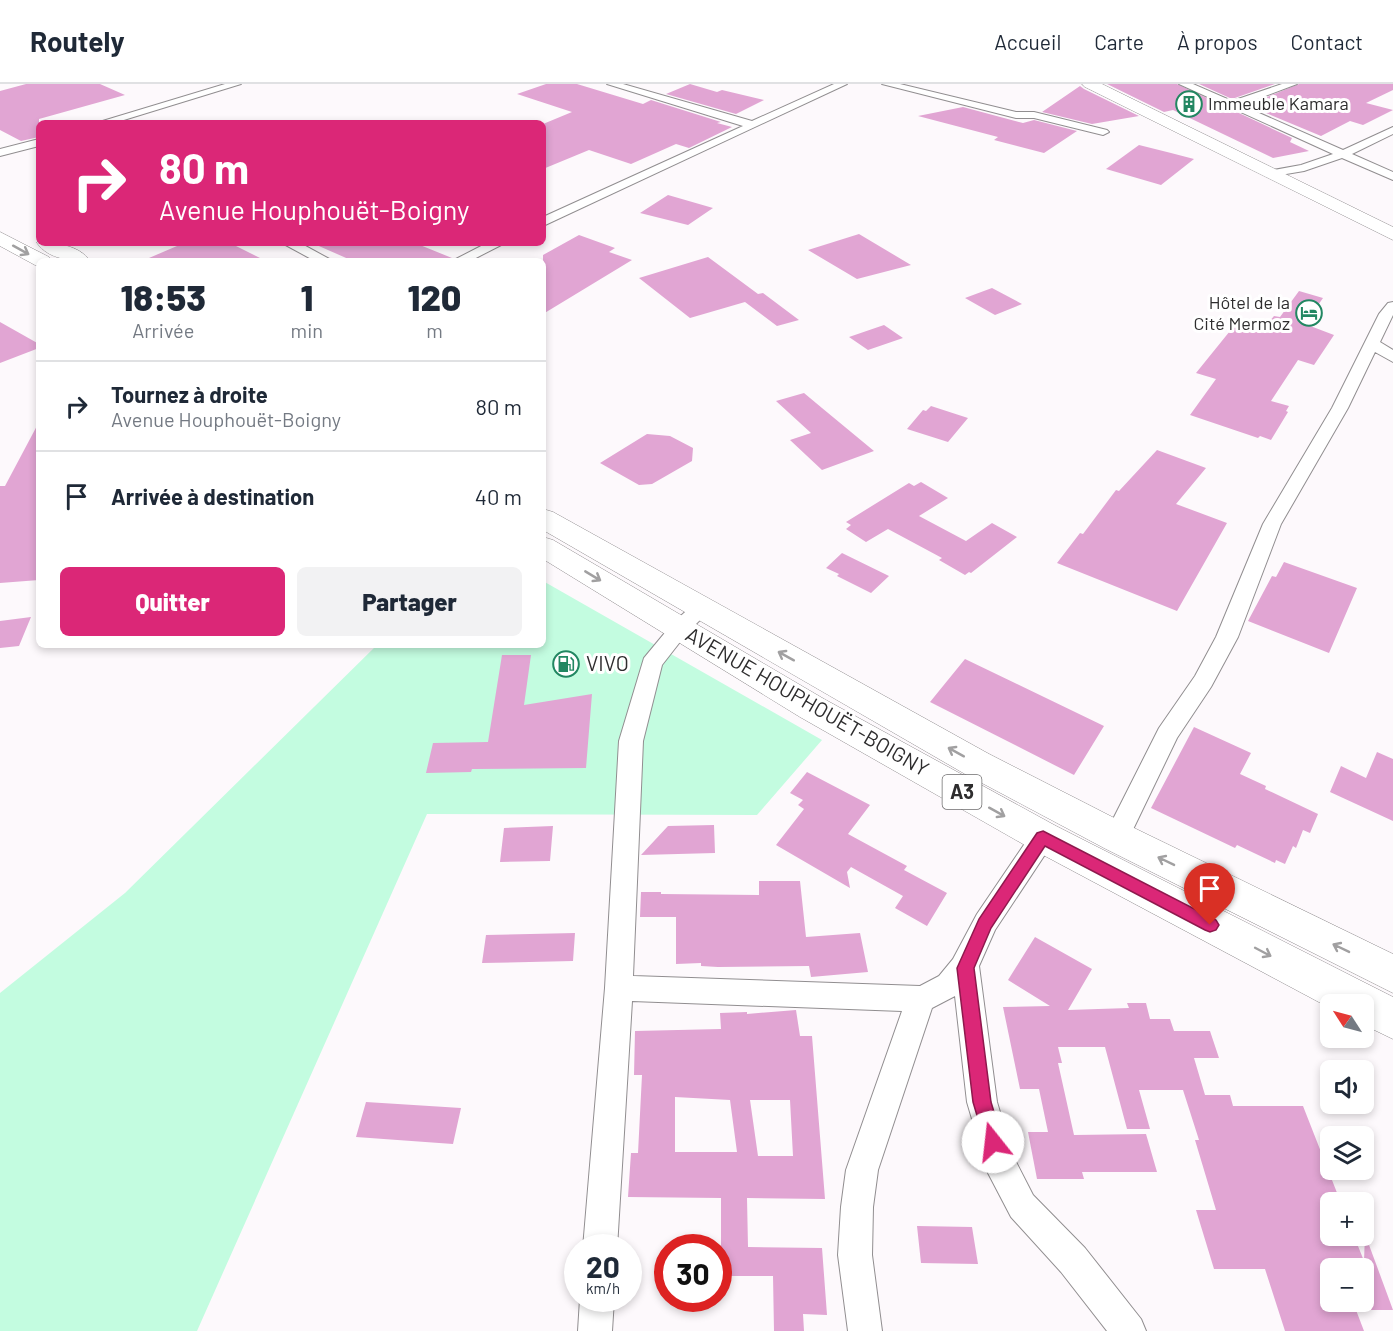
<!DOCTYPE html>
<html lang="fr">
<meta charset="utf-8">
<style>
:root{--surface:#fff;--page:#f2f2f3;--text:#1f2937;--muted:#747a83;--line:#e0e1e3;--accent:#db2777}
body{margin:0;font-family:Barlow,sans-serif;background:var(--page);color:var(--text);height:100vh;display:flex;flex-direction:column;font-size:22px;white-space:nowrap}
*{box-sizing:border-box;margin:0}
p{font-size:20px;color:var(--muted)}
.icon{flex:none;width:33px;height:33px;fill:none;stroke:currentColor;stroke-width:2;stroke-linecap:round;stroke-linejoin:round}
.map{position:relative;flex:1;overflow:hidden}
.drawer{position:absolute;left:36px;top:174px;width:510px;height:390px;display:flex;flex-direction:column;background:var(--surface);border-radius:9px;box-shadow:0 3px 9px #0003}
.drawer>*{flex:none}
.banner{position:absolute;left:36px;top:36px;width:510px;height:126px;border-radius:9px;box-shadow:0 3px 9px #0003;background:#db2777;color:#fff;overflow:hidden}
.needle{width:39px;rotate:306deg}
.fabs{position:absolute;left:1320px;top:910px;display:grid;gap:12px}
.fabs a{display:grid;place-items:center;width:54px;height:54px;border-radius:9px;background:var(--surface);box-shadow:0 3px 9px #0003;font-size:30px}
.speed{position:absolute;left:564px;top:1150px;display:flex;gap:12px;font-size:30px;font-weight:700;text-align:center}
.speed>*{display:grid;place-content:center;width:78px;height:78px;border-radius:50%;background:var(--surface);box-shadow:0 3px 9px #0003;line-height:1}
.speed small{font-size:15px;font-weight:400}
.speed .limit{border:9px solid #d22;background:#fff;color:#111}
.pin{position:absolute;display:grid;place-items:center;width:51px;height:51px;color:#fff;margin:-62px -26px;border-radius:50% 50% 50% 0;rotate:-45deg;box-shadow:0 0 6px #0007}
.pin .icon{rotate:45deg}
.me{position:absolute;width:66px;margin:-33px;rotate:344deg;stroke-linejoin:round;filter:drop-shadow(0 0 4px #0008)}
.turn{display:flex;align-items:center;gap:21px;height:126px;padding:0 24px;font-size:27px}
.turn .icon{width:78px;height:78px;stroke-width:2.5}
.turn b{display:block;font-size:42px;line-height:51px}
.eta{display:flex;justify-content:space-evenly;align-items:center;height:102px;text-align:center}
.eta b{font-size:36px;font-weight:800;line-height:42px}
.action{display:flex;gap:12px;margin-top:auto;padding:12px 24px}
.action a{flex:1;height:69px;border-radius:9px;background:var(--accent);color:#fff;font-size:24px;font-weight:800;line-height:69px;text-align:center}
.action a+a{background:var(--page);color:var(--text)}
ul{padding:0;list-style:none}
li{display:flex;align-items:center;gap:18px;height:90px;padding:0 24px;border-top:2px solid var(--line)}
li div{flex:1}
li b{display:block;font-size:22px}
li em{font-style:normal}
header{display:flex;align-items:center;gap:36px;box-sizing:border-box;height:84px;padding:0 30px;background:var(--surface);border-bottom:2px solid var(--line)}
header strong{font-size:28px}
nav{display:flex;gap:33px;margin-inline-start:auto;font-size:21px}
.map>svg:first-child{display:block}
.green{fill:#c3fce0}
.building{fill:#e1a5d3;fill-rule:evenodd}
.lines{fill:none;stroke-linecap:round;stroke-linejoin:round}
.street-casing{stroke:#918e90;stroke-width:2}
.secondary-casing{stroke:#918e90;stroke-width:1}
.highway-casing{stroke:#918e90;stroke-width:1}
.street{fill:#fff;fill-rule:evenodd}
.secondary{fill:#fff;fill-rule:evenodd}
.highway{fill:#fff;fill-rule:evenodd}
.oneway{stroke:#a1a0a1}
.route{fill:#db2777;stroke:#8e194d;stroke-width:1.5}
.labels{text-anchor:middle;stroke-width:6;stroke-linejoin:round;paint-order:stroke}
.far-poi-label{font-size:18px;fill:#2e2d2e;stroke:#fff;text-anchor:start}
.shield{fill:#fff;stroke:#6d6c6d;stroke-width:1.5}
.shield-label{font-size:20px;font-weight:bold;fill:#2e2d2e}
.poi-label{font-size:21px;fill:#2e2d2e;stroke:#fff;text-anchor:start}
.street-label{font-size:21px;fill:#2e2d2e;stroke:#fff}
</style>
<header>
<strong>Routely</strong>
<nav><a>Accueil</a><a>Carte</a><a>À propos</a><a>Contact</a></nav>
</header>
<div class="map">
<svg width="1393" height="1247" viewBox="0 0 1393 1247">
<rect width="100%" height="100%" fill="#fdf9fc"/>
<path class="green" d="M543 497 822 656 757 731 427 730 197 1247H0V909L125 809 377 561H543Z"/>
<path class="building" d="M26 0H100L125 11 39 35V53L21 57 0 46V7Z
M546 0H577L643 20 651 16 721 38 717 39 732 43 689 64 676 60 631 80 589 66 543 85V40L572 28 517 10Z
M690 0 717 8 722 6 764 16 736 30 666 10Z
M1107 0H1177L1292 54 1290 58 1309 67 1273 74 1173 26 1164 28Z
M1199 0H1275L1232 15Z
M1299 0H1393V6L1366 19 1393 26 1363 41 1350 37 1321 52 1247 21Z
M1080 2 1084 5 1139 32 1092 40 1042 28Z
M963 23 1023 39 1034 36 1077 47 1044 69 994 56 998 53 918 32Z
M1139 61 1171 69 1194 75 1161 101 1106 85Z
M668 111 713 124 688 141 640 129Z
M859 150 911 181 857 195 808 166Z
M579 151 615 164 609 168 632 176 543 230V171Z
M184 159H230L266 177H142Z
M312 159H415L452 174 450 177H353Z
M708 173 758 210 763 209 799 236 777 242 745 218 690 234 639 194Z
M992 204 1022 220 995 231 965 214Z
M1299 207 1323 214 1305 240 1334 251 1314 281 1298 276 1271 317 1289 322 1286 327 1288 328 1271 356 1260 352 1258 354 1190 331 1216 295 1196 289 1234 242 1260 249 1274 232 1280 233Z
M0 238 39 260V264L0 279Z
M884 241 903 254 868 266 849 253Z
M804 309 822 324 874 367 822 386 790 356 811 349 776 317Z
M931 322 968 334 948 358 907 345 923 326 926 327Z
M39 338V496L0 499V402H5Z
M647 350 670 352 693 364 692 377 652 400 639 401 600 379Z
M1157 366 1206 384 1176 420 1227 439 1177 527 1057 479 1080 449 1083 450 1116 406 1119 407Z
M921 398 948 414 919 432 966 457 992 439 1017 453 971 489 969 488 965 491 939 476 942 474 888 445 866 458 846 445 851 441 846 438 909 399 914 402Z
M842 469 889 492 871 509 837 492 839 490 826 484Z
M1284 478 1357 504 1329 569 1248 537 1272 492 1276 493Z
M31 533 19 562 0 564V537Z
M502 571H531L524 621 592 610 586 684 472 685 471 688 426 689 433 659 488 658Z
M965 575 1104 642 1074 691 930 618Z
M1194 643 1251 669 1240 690 1266 702 1265 705 1318 730 1310 749 1303 746 1296 764 1293 762 1285 780 1276 776 1275 779 1237 761 1235 764 1151 724Z
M1377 668 1393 675V737L1330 708 1341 682 1366 694Z
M807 688 870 721 848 750 907 782 904 786 947 809 927 842 895 824 903 812 851 783 847 788 850 804 776 761 804 725 798 721 803 716 790 709Z
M714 741 715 769 641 771 668 742Z
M553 742 550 777 500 778 504 744Z
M759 797H800L806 853 860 849 868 888 811 893 809 882 718 883 701 882V879L676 880V833H640L641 808H661V810L759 811Z
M575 849 573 877 482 879 486 851Z
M1035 853 1092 885 1068 926 1129 924 1127 919H1146L1150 935H1170L1174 947H1210L1219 974H1194L1205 1011H1230L1233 1022H1303L1341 1119H1330V1152H1354L1364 1177 1365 1150 1393 1226H1356L1364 1247H1285L1265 1185H1214L1196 1126H1216L1195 1056H1199L1183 1006H1139L1150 1045H1127L1105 963H1058L1062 979H1058L1074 1051 1146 1050 1157 1088H1082L1084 1095H1037L1028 1048H1048L1039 1005H1020L1003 923 1050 922 1008 896ZM1330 1185H1364V1218H1330Z
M796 926 800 952H812L825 1115 747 1114 748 1163 822 1164 827 1231 803 1230 804 1247H774L773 1192H721V1114L628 1113 631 1069H638L642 991H634L635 947 721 945 720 929 747 928V930ZM675 1013 730 1016 737 1068H675ZM750 1016H790L793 1072H758Z
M366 1018 461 1024 453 1060 356 1053Z
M917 1142 972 1143 978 1180 921 1179Z"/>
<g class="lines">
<g class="street-casing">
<path id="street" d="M225 0H241L114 39H96Z
M607 0H623L752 37 834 0H847L543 142V133L743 42Z
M882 0H900L1016 28H1034L1107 46 1109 48 1103 51 1034 34H1016Z
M1179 0H1193L1232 17 1282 0H1297L1241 21 1343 66 1393 43V50L1352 70 1393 88V96L1342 74 1304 87 1268 93V87L1301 81 1333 70Z
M39 55V62L0 72V65Z
M282 159H300L333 177H315Z
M487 159H505L470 177H452Z
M1393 218V231L1380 258 1393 266V278L1375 268 1348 324 1281 440 1238 553 1211 603 1177 654 1126 760 1117 763 1108 760 1104 753 1159 644 1195 592 1216 553 1263 440 1332 324 1379 230 1388 219Z
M702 517 709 519 712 524 687 549 662 581 643 657 633 892 920 902 939 892 953 875 977 830 1034 746 1043 743 1052 746 1056 753 1052 760 995 846 979 882 997 1018 1013 1072 1033 1111 1085 1164 1141 1235 1146 1247H1107L1061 1188 1011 1133 988 1089 967 1018 955 912 932 924 878 1086 873 1123 872 1171 882 1247H848L838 1171 841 1123 846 1086 902 927 632 917 617 1164H583L605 904 619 657 644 574 673 539 695 519Z
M580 1215H614L612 1247H578Z"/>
</g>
<g class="secondary-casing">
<path id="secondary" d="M1082 0H1102L1393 143V156L1085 3Z"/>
</g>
<g class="highway-casing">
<path id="highway" d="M0 148 49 173 52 177H39V182L35 181 0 162Z
M39 156V159C57 159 79 161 90 177 72 177 49 176 37 159Z
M543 425 553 428 989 670 1130 742 1393 870V909L1104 764 965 690 543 446Z
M543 453 553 456 824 615 1056 742 1393 913V955L1364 941V921H1330V924L1030 764 800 633 543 475Z"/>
</g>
<use href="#street" class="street"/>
<use href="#secondary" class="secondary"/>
<use href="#highway" class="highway"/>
</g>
<defs><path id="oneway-shaft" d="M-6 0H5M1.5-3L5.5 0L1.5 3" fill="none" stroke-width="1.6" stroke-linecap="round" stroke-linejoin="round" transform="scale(1.5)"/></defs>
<g class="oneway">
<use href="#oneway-shaft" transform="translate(21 166) rotate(29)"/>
<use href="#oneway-shaft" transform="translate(593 492) rotate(31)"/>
<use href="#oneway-shaft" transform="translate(786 572) rotate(-151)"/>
<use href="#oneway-shaft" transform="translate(956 668) rotate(-151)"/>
<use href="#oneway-shaft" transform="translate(997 728) rotate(29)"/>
<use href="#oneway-shaft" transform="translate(1166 777) rotate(-154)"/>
<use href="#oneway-shaft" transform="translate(1341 864) rotate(-154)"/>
<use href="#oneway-shaft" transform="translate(1263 868) rotate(28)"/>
</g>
<path class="route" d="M1043 747 1216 836 1219 841 1216 846 1210 848 1205 846 1045 762 991 844 974 884 991 1018 1003 1058 1000 1065 993 1068 987 1065 973 1018 957 884 979 835 1037 749Z"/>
<defs>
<g id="building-ring" transform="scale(1.35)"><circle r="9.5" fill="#fff" stroke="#228762" stroke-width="1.5"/><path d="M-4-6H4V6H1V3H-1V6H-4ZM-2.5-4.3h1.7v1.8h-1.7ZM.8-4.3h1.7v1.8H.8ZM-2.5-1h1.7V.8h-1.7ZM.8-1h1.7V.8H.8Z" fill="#228762"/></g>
<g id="hotel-ring" transform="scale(1.35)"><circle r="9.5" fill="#fff" stroke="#228762" stroke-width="1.5"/><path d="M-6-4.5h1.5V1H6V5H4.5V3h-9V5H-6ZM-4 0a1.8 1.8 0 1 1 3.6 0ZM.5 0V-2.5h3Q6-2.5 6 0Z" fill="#228762"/></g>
<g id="fuel-ring" transform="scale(1.35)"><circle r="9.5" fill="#fff" stroke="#228762" stroke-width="1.5"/><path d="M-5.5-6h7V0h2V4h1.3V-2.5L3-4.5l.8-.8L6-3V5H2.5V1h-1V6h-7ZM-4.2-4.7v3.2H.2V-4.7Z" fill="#228762"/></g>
</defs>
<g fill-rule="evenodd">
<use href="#building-ring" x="1189" y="20"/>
<use href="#hotel-ring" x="1309" y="229"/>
<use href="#fuel-ring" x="566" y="580"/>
</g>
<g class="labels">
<g class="far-poi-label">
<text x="1208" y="26">Immeuble Kamara</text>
<text x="1290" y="225" text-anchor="end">Hôtel de la<tspan x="1290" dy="21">Cité Mermoz</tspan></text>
</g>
<rect class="shield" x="942.5" y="691" width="39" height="34" rx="4.5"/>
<g class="shield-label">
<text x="962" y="715">A3</text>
</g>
<g class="poi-label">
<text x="586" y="587">VIVO</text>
</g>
<g class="street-label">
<text transform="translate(807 618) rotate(30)" y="7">AVENUE HOUPHOUËT-BOIGNY</text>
</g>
</g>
</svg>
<div class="fabs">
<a><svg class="needle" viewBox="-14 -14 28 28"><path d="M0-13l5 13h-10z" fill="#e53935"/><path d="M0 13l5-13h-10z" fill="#747a83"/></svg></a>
<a><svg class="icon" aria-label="sound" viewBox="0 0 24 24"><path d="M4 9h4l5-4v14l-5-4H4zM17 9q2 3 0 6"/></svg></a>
<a><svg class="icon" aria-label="layers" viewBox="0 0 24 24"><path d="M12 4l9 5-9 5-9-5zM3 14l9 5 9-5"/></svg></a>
<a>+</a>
<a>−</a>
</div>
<div class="speed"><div>20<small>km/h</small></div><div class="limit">30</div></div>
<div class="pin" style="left:1210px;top:841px;background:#d93025"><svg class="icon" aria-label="arrive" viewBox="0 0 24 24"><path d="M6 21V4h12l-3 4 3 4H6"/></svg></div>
<svg class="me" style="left:993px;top:1058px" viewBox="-20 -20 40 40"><circle r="19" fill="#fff"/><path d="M0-13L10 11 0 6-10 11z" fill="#db2777"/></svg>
<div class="banner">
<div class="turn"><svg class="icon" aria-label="right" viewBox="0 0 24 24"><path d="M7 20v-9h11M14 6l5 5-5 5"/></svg><div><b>80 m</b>Avenue Houphouët-Boigny</div></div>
</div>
<section class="drawer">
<div class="eta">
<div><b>18:53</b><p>Arrivée</p></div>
<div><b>1</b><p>min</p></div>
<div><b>120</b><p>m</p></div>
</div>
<ul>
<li><svg class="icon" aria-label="right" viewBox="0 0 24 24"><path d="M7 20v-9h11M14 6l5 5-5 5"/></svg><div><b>Tournez à droite</b><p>Avenue Houphouët-Boigny</p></div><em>80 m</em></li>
<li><svg class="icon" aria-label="arrive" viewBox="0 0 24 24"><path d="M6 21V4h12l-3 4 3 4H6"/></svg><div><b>Arrivée à destination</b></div><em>40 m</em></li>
</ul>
<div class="action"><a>Quitter</a><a>Partager</a></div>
</section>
</div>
